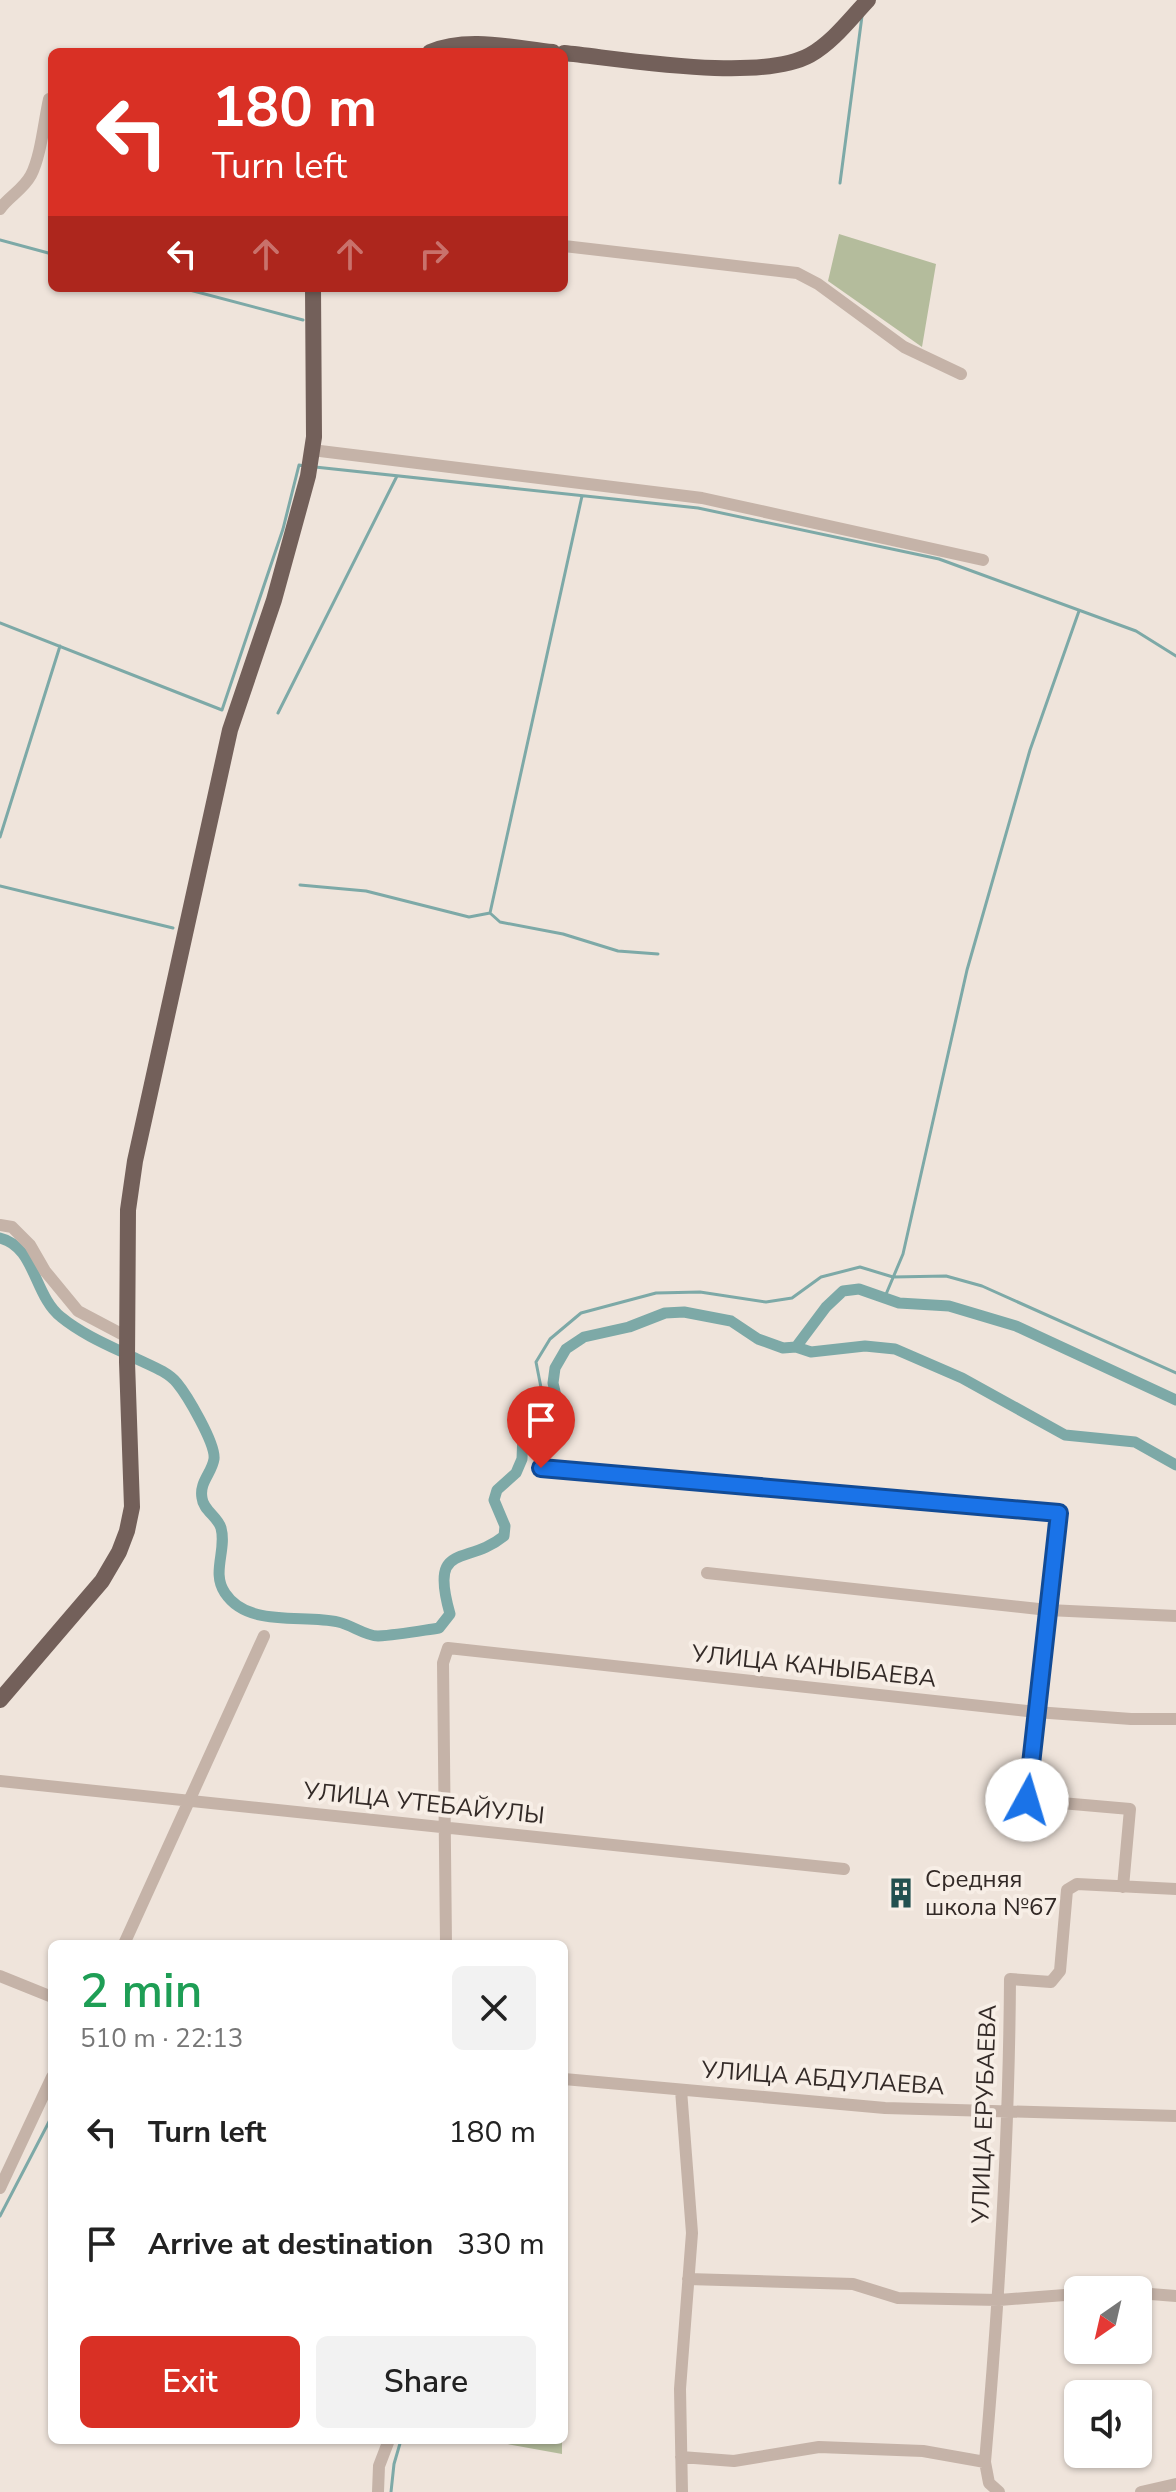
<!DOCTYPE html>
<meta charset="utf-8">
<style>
:root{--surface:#fff;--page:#f2f2f2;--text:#222;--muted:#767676;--accent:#d93025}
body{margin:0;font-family:"Nunito Sans",sans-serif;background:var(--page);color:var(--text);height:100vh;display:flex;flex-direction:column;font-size:30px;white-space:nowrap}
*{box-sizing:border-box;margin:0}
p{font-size:26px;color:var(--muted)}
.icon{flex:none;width:44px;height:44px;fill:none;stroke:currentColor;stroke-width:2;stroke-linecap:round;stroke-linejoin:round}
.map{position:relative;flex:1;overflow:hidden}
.drawer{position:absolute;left:48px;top:1940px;width:520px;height:504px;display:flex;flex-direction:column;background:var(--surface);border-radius:12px;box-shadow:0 2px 6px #0004}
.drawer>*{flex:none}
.banner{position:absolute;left:48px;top:48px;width:520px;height:244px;border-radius:12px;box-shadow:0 2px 6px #0004;background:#d93025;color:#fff;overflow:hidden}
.needle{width:52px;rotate:214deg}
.buttons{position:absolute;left:1064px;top:2276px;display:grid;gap:16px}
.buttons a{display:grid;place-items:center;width:88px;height:88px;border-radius:12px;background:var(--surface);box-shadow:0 2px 6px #0004;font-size:40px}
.pin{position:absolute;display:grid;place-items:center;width:68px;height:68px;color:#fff;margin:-82px -34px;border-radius:50% 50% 50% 0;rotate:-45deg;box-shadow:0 0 8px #0007}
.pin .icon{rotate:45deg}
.me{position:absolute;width:88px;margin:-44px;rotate:6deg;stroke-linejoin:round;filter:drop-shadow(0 0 6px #0008)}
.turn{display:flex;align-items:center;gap:28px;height:168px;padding:0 32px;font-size:36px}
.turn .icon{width:104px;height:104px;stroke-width:2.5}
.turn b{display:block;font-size:56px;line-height:68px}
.lanes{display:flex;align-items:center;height:76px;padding:0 32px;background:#0003;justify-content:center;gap:40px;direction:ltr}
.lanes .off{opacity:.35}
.round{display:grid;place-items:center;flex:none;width:84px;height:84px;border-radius:12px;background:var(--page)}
.overview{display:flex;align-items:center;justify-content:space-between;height:136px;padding:0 32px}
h1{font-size:48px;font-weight:600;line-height:60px;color:#1e9e55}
.button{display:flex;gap:16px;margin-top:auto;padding:16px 32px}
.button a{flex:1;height:92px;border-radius:12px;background:var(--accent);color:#fff;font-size:32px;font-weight:600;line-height:92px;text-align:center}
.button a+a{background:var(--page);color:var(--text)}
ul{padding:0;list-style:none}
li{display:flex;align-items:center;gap:24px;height:112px;padding:0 32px}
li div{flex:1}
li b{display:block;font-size:30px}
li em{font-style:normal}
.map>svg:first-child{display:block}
.garden{fill:#b4bc9c}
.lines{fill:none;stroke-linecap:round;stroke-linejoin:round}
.stream{stroke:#7da9a7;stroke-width:3}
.canal{stroke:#7da9a7;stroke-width:11}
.minor{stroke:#c5b3a8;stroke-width:12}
.major{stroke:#73605a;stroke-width:16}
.route-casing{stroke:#114b97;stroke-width:20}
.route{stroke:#1a73e8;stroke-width:14}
.labels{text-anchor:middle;stroke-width:8;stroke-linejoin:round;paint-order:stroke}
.street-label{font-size:24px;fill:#332a27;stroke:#f7eee6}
.poi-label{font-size:24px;fill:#332a27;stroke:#f7eee6;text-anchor:start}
</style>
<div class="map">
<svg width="1176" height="2492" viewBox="0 0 1176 2492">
<rect width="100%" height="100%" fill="#efe4db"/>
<path class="garden" d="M839 234 936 264 922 347 828 281Z
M485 2440H562V2454Z"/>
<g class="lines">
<path class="stream" d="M840 183 862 16
M0 240 52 254
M182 288 303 320
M315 467 698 508 939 559 1136 631 1176 656
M582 496 490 913 500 922 563 934 618 951 658 954
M0 623 222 710 283 529 299 465 304 466
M278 713 397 476
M0 837 60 646
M300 885 366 891 469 917 490 913
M0 886 173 928
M884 1299 903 1254 967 970 1030 750 1079 611
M546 1413 536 1362 550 1339 581 1313 656 1293 700 1292 766 1302 792 1298 821 1277 860 1267 893 1277 946 1276 982 1286 1176 1373
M0 2216 52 2116
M391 2492 394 2464 401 2440"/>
<path class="canal" d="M0 1238C35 1246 34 1296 61 1317 83 1335 110 1346 135 1358 149 1365 167 1371 177 1383 187 1395 216 1444 214 1459 212 1473 199 1482 202 1498 203 1510 218 1517 221 1528 227 1550 211 1573 225 1593 248 1628 303 1614 338 1622 352 1625 365 1636 378 1636 398 1635 419 1631 439 1628L450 1614C429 1540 466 1567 504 1536L505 1526 494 1500 497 1490 516 1473 522 1459 523 1434 528 1423 546 1413 556 1396 553 1383 555 1368 566 1349 584 1337 629 1327 665 1313 684 1312 731 1321 758 1339 783 1348 796 1347 811 1352 865 1346 895 1349 962 1378 1065 1435 1135 1442 1176 1465
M796 1347 826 1307 843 1291 859 1289 899 1303 949 1306 1016 1326 1176 1400"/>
<path class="minor" d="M0 209C9 196 23 190 31 175 41 156 44 121 49 99L52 100
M564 246 797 273 818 284 904 347 961 374
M312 450 702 498 983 560
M0 1225 12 1227 30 1245 45 1271 78 1311 129 1338
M541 1468 1059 1513 1027 1800 1130 1809 1123 1887
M707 1573 1048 1610 1176 1616
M0 1781 844 1869
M124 1944 264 1636
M446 1944 443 1663 448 1648 1036 1712 1131 1719H1176
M0 1976 52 1997
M564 2079 885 2108 1176 2116
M681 2090 692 2233 680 2389 682 2492
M0 2188 52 2077
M688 2279 853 2284 898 2298 999 2300 1078 2294
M1138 2293 1176 2296
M681 2457 734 2461 819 2447 923 2451 985 2462
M378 2492 379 2466 389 2440
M999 2492 989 2483 985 2462C999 2301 1009 2141 1010 1979L1051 1982 1060 1971 1067 1890 1077 1884 1176 1889
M1141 2492 1176 2484"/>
<path class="major" d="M430 52C467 36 514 48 553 52
M564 53C624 59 759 83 810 55 833 42 850 19 868 0
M0 1700 102 1581 119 1552 127 1531 132 1507 127 1362 128 1210 135 1161 230 730 274 600 308 476 314 437 313 288"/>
</g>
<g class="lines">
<g class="route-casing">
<path id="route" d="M541 1468 1059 1513 1027 1800"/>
</g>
<use href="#route" class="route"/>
</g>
<defs>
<g id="building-bare" transform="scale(2.4)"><path d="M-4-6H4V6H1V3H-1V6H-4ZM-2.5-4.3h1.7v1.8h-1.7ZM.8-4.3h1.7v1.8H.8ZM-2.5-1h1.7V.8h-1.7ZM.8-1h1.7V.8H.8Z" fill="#22504f" stroke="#f7eee6" stroke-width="2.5" paint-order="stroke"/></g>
</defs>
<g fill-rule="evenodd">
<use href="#building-bare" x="901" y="1893"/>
</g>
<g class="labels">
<g class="street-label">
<text transform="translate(814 1666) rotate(6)" y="8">УЛИЦА КАНЫБАЕВА</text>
<text transform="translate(424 1803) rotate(6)" y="8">УЛИЦА УТЕБАЙУЛЫ</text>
<text transform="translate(823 2078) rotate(4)" y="8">УЛИЦА АБДУЛАЕВА</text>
<text transform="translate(984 2114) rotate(-88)" y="8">УЛИЦА ЕРУБАЕВА</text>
</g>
<g class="poi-label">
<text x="925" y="1887">Средняя<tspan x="925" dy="28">школа №67</tspan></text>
</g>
</g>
</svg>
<div class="buttons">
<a><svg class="needle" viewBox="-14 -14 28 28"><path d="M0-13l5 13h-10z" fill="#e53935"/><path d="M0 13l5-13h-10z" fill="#767676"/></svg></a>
<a><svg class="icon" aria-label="sound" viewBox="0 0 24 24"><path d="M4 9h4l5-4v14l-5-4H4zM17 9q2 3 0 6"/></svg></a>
</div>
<div class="pin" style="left:541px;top:1468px;background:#d93025"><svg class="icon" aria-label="arrive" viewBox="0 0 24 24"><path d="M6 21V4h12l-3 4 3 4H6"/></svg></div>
<svg class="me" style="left:1027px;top:1800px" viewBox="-20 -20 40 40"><circle r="19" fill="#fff"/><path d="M0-13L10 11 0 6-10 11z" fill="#1a73e8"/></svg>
<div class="banner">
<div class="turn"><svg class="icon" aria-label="left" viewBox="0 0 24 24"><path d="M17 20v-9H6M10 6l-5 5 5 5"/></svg><div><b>180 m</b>Turn left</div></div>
<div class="lanes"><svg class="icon" aria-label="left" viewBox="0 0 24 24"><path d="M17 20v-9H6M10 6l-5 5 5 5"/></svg><svg class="icon off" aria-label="ahead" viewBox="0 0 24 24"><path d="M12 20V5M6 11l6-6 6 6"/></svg><svg class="icon off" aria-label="ahead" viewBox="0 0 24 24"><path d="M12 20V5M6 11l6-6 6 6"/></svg><svg class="icon off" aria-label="right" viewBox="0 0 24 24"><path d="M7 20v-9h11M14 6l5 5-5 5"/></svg></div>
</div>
<section class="drawer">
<div class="overview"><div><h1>2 min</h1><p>510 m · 22:13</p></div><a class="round"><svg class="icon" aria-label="close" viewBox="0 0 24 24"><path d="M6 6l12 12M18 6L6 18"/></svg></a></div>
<ul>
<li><svg class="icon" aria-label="left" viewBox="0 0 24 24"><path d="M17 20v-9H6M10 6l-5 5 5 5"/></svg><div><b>Turn left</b></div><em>180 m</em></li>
<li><svg class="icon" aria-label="arrive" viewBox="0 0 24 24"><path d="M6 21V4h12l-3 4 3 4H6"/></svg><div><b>Arrive at destination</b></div><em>330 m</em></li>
</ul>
<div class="button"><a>Exit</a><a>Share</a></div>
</section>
</div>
